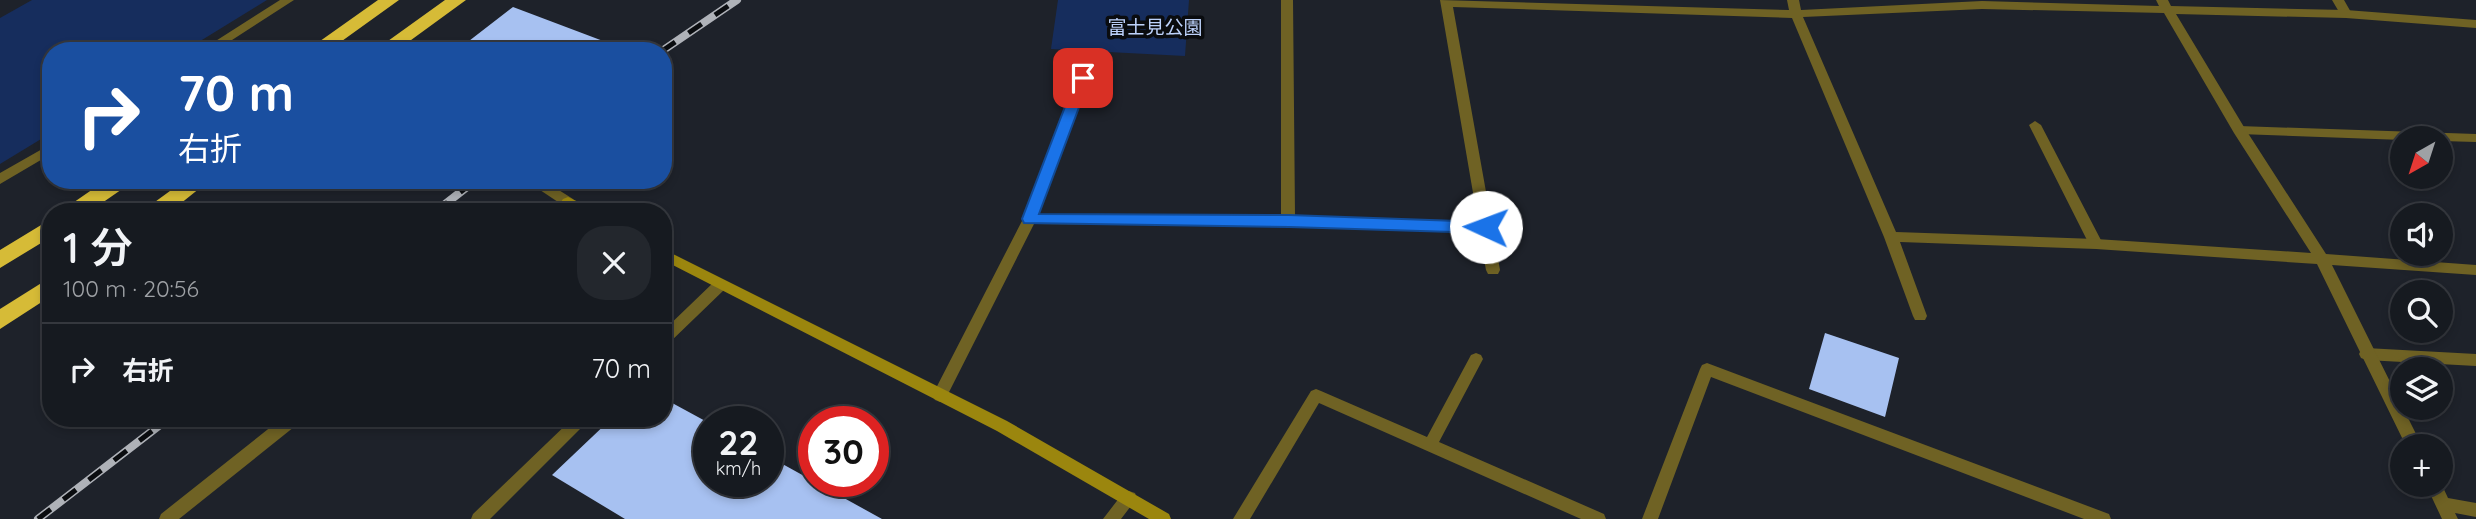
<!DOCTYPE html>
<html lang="ja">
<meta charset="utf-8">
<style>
:root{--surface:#161a20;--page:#23272d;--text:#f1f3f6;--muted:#9ea1a5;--line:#35383e}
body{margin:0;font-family:Quicksand,"Noto Sans JP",sans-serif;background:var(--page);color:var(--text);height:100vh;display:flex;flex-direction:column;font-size:26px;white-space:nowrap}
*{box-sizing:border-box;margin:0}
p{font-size:23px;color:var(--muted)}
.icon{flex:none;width:38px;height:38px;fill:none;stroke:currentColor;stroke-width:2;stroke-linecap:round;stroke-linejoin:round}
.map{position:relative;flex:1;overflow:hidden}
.details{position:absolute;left:42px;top:203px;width:630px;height:224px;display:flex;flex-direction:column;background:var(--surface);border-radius:28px;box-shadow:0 4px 10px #0003,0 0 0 2px var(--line)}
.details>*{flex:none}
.hud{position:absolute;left:42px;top:42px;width:630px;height:147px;border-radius:28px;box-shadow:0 4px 10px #0003,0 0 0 2px var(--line);background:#1a4fa0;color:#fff;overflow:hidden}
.needle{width:46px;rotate:219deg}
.fabs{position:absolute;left:2390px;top:126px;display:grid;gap:14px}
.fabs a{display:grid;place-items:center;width:63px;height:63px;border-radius:50%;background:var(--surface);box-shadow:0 4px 10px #0003,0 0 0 2px var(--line);font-size:35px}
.speed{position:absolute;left:693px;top:406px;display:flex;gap:14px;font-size:35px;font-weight:700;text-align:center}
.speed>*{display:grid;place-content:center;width:91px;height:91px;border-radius:50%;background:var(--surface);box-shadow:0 4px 10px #0003,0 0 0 2px var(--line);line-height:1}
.speed small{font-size:18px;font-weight:400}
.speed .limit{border:10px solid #d22;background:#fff;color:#111}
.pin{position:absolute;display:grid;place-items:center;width:60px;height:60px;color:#fff;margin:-30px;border-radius:14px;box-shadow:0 4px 10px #0006}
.me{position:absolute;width:77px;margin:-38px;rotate:272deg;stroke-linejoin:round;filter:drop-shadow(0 0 5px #0008)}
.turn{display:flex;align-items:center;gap:24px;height:147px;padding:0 21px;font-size:32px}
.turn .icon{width:91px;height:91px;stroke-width:2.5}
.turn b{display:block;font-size:49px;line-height:60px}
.round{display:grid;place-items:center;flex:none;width:74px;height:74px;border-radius:28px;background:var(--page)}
.overview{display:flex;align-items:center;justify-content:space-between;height:119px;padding:0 21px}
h1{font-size:42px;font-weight:600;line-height:52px}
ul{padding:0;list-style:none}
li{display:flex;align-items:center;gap:21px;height:91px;padding:0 21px;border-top:2px solid var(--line)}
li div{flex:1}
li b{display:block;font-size:26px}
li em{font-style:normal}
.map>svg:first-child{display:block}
.green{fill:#162d5d}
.building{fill:#a7c1f1}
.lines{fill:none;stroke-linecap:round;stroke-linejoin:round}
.lane{fill:#6f6224;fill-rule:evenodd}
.street{fill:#6f6224;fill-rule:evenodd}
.secondary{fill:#9b860e;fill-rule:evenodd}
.highway{fill:#d6bb37;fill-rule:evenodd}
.rail-casing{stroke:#afb2b8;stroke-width:8}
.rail{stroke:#0a0c0f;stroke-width:5;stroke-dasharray:16;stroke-linecap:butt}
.route{fill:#1a73e8;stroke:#114b97;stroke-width:2}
.labels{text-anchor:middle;stroke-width:7;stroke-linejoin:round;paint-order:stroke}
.park-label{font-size:19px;fill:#bdd2fb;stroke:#0a0c0f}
</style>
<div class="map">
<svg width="2476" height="519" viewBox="0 0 2476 519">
<rect width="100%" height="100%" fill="#1e222a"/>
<path class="green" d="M32 0H267L184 51H51V133L0 164V18Z
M1058 0H1189L1185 56 1051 49Z"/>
<path class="building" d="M513 7 619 47V51H456Z
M1825 333 1899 358 1885 417 1809 389Z
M663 398 709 423V481H768V456L882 519H625L552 475 612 418H663Z"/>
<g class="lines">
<path class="lane" d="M280 0H294L215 51H200Z
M2332 0H2344L2352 14 2350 17H2342Z
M2035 121 2041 125 2103 244 2101 248H2091L2089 244 2029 125Z
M2239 126 2476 134V142L2441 141V138H2403V140L2239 134 2233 130Z
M51 144V154L0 184V173Z
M720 280 725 281 727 285 725 289 668 344 663 346V331L715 281Z
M2366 348 2476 354V366L2366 360 2361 358 2359 354 2361 350Z
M573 418H591L490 519H471L473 514Z
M1129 491 1135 493 1137 498 1121 519H1103L1123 493Z"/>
<path class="street" d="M1281 0H1293L1295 216 1478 222 1440 0 1789 10 1787 0H1799L1801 10 1982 1 2159 6 2156 0H2168L2171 6 2346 10 2476 20V28L2346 18 2176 14 2244 127 2326 254 2476 265V275L2332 265 2422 446H2406L2317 264 2096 249 1900 242 1927 316 1925 320H1915L1913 316 1884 237 1792 18 1453 7 1500 270 1498 274H1488L1486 270 1479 232 1288 226 1034 224 945 400 940 402 935 400 932 396 1023 219 1088 52 1092 51 1098 55 1039 214 1281 216ZM1982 9 2164 13 2234 133 2311 253 2096 239 1896 232 1803 17Z
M525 180H543L573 199 575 202 565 212H548L558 202Z
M1476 353 1481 355 1483 359 1439 442 1604 514 1606 519H1581L1319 403 1250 519H1233L1311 391 1316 389 1321 391 1427 437 1471 355Z
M1707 363 2109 514 2111 519H2084L1711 377 1658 519H1642L1700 369 1702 365Z
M282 418H302L299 423 179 519H159L161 514Z
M2441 483 2448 498 2476 503V517L2455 513 2458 519H2442L2426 485Z"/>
<path class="secondary" d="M568 197 591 208 593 212C580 212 569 213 561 202L563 199Z
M663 249 1007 421 1169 514 1171 519H1149L997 431 663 260Z"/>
<path class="highway" d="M378 0H399L328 51H306Z
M445 0H466L396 51H374Z
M106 180H131L128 185 89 212H64L67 207Z
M185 180H210L170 212H145L148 207Z
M51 219V237L0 268V250Z
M51 277V296L0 329V309Z"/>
<g class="rail-casing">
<path id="rail" d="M662 51 737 0
M435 212 476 180
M38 519 169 418"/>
</g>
<use href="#rail" class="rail"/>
</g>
<path class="route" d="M1083 74 1090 78 1039 214 1289 215 1486 222 1494 227 1486 233 1289 227 1024 223 1022 219 1076 78Z"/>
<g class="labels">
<g class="park-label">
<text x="1155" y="34">富士見公園</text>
</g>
</g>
</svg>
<div class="fabs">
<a><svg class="needle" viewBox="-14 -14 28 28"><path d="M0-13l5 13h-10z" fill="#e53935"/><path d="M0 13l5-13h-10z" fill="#9ea1a5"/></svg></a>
<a><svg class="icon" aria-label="sound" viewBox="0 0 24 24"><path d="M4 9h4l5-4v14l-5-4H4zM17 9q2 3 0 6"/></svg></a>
<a><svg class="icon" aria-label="search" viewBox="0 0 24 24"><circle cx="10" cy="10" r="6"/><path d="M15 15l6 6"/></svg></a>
<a><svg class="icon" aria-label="layers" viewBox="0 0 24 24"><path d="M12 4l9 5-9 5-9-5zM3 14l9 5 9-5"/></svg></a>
<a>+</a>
</div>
<div class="speed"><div>22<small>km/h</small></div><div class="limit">30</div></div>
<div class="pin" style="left:1083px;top:78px;background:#d93025"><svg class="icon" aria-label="arrive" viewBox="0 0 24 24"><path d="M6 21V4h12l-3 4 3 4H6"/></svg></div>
<svg class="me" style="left:1486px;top:227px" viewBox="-20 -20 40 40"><circle r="19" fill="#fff"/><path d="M0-13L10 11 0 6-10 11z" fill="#1a73e8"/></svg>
<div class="hud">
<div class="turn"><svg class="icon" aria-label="right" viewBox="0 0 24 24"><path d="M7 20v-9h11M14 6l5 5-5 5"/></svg><div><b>70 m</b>右折</div></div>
</div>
<section class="details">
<div class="overview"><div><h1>1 分</h1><p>100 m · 20:56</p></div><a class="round"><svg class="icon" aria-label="close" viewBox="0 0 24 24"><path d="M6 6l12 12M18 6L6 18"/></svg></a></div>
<ul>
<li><svg class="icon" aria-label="right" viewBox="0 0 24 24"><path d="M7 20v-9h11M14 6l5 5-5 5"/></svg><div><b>右折</b></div><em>70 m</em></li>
</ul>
</section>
</div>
